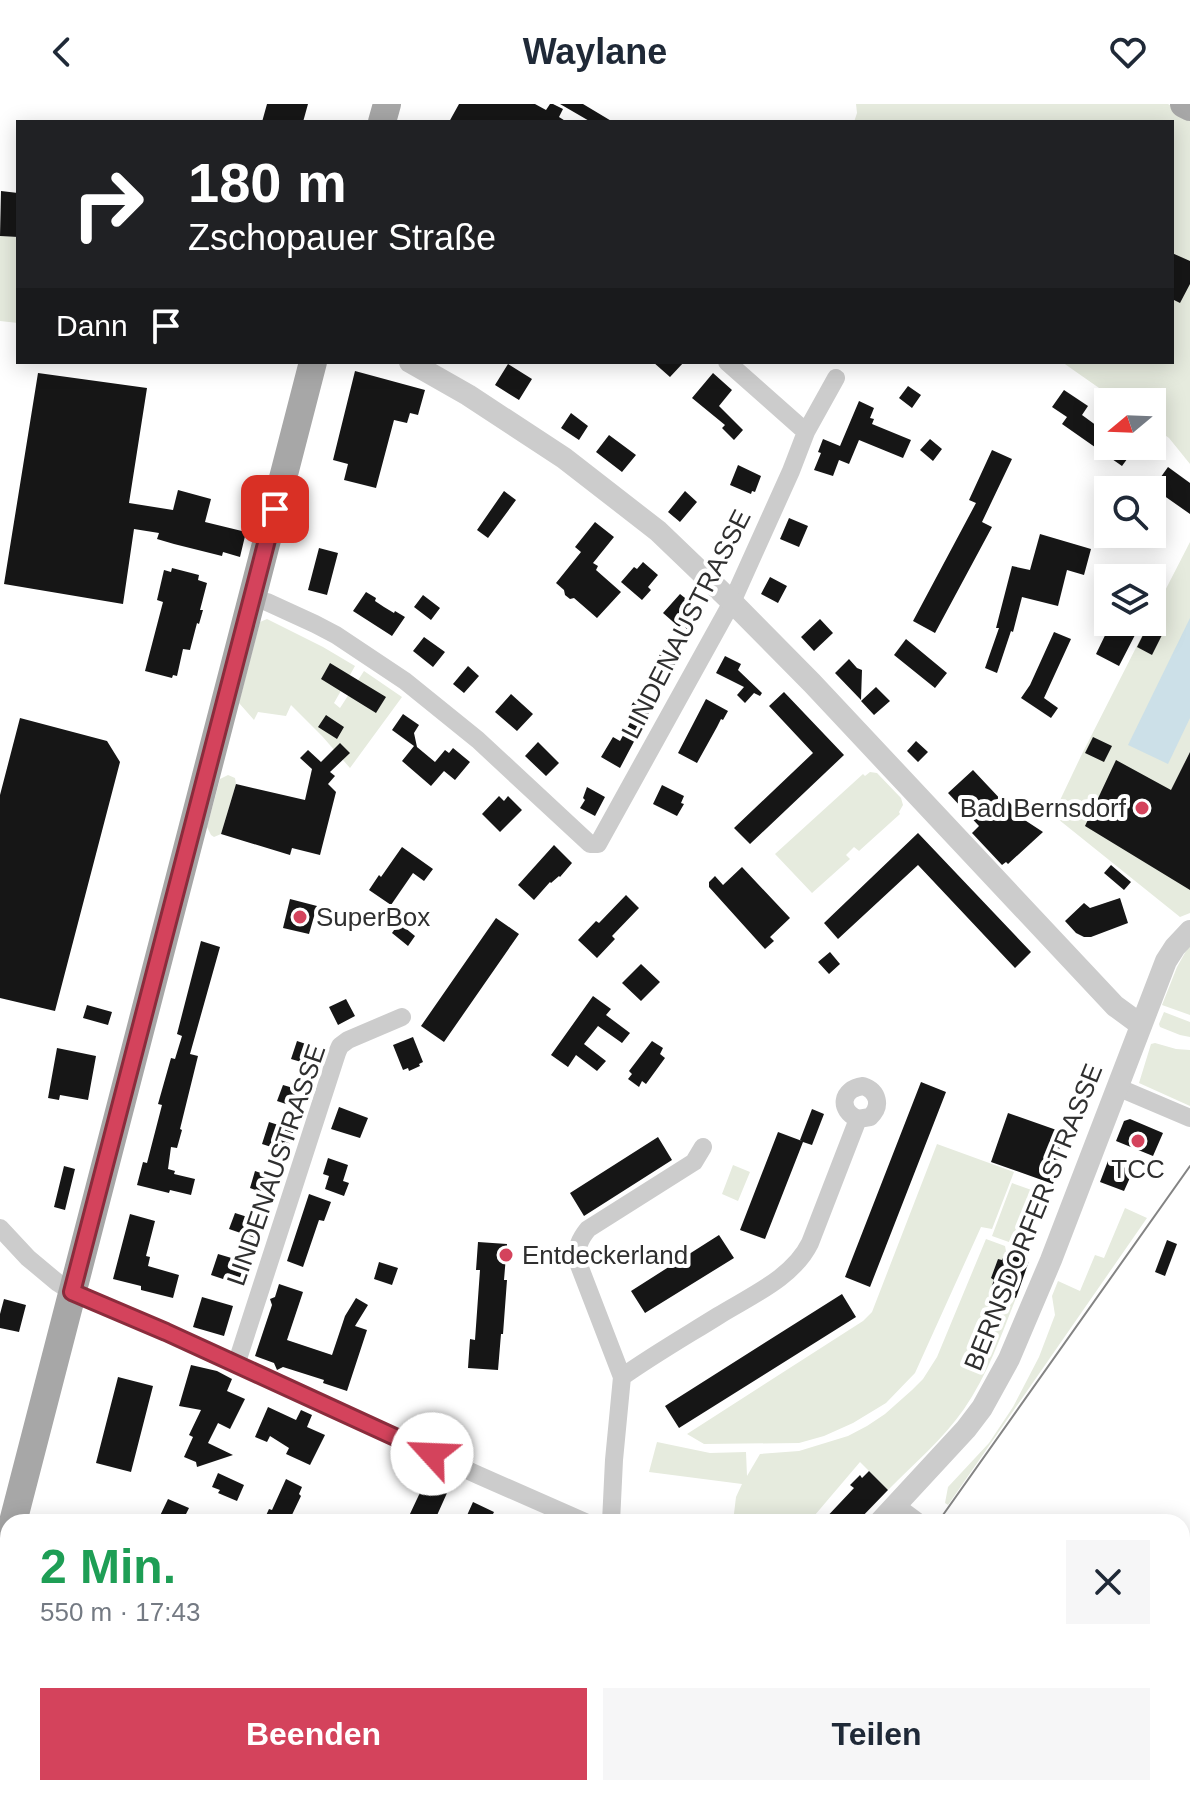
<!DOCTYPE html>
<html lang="de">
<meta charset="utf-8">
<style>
:root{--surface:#fff;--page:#f6f6f7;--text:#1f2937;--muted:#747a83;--accent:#d4435c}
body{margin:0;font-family:Helvetica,sans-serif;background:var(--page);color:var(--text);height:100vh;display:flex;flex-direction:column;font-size:30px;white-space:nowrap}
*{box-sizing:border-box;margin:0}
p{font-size:26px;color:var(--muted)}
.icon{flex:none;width:44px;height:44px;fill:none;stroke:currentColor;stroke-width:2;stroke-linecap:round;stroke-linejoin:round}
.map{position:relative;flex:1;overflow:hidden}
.sheet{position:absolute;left:0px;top:1410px;width:1190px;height:282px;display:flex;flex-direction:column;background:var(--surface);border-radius:24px 24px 0 0;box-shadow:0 4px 20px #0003}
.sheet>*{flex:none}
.banner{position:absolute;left:16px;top:16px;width:1158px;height:244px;border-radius:0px;box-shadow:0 4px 20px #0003;background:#202124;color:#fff;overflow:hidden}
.needle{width:52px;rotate:251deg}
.controls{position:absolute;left:1094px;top:284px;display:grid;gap:16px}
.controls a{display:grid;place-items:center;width:72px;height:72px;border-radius:0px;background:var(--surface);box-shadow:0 4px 20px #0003;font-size:40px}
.pin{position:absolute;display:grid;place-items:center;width:68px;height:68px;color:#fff;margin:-34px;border-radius:16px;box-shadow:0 4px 12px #0006}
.me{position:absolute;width:88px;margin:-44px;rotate:295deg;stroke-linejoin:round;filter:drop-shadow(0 0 6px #0008)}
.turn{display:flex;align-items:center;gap:28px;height:168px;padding:0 40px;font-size:36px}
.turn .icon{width:104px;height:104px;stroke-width:2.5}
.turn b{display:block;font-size:56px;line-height:68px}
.then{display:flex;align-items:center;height:76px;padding:0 40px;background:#0003;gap:16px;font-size:30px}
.round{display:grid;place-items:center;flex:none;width:84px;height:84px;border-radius:0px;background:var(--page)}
.head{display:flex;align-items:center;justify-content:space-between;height:136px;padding:0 40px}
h1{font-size:48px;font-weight:700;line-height:60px;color:#1e9e55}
.button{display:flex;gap:16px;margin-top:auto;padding:16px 40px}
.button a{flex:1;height:92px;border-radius:0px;background:var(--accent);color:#fff;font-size:32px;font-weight:700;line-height:92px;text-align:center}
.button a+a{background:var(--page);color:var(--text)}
header{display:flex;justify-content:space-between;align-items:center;height:104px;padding:0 40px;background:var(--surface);font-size:36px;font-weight:700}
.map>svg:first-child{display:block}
.green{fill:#e6ebde}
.water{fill:#cce0e8}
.building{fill:#161616}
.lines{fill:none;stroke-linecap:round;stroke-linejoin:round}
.minor{stroke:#ccc;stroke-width:18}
.tertiary{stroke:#ccc;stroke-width:22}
.primary{stroke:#a7a7a7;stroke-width:28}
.tram{stroke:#848484;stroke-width:2}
.route-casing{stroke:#8a2c3c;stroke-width:20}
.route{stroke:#d4435c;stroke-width:14}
.poi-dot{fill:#d4435c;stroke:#fff;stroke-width:3}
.labels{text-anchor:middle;stroke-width:8;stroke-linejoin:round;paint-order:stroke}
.street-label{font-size:26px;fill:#2f2f2f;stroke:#fff}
.poi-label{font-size:26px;fill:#2f2f2f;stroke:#fff;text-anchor:start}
</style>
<header><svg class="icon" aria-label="back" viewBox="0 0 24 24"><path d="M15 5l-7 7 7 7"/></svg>Waylane<svg class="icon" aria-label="heart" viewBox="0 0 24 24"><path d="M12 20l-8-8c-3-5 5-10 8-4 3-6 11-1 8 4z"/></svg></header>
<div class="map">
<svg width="1190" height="1691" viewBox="0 0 1190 1691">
<rect width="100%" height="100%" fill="#fff"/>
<path class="green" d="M856 0H1168L1190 12V360L1169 334 1152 322V298H1119L1062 258H1172V18H854L857 9Z
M0 132 18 133V219L0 217Z
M1190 438V809L1180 813 1053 711 1081 652 1149 518H1152V512Z
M267 515 323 543 355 562 334 599 340 604 364 567 402 593 350 664 322 632 291 601 286 612 258 608 254 616 239 599 260 518Z
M870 668 877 669 901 694 903 701 899 708 900 710 859 747 854 743 846 751 850 755 812 789 775 750 863 670 865 672Z
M228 671 235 674 236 680 221 730 214 733 211 731 207 723 220 675Z
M1190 840V911L1162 901 1177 863Z
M1164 908 1190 918V933L1180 931 1160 923 1159 920Z
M1155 939 1176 945 1190 946V1002L1139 979 1151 940Z
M937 1040 1014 1068 992 1125 981 1123 915 1269 886 1299 853 1319 824 1332 799 1339 704 1340 687 1330 863 1217 872 1208Z
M733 1061 750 1068 738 1097 722 1090Z
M1012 1079 1040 1089 1020 1142 992 1132Z
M1125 1104 1147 1114 948 1401 945 1399 948 1383 989 1339 1013 1303 1039 1253 1055 1211 1052 1192 1058 1177 1080 1187 1095 1151 1104 1154Z
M986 1135 1005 1142 1006 1147 1002 1156 998 1155 991 1174 994 1176 991 1184 1016 1194C1001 1232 987 1272 964 1305 943 1335 914 1360 888 1386L860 1358 809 1418H733L736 1393 742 1380 649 1368 657 1338 710 1349 746 1348 747 1372 760 1350 799 1347 848 1332 867 1322 885 1310 912 1286 923 1275 937 1253Z
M1190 1436V1619L1182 1612V1458Z
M1182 1618 1190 1624V1691H1099L1101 1684H1182Z
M194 1684H610L608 1691H191Z
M836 1684H1065L1087 1691H848Z"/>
<path class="water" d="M1190 514V614L1168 660 1128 641Z"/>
<path class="building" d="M267 0H308L303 18H262Z
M459 0H535L546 6 550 0H553L563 5 559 13 567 18H449Z
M560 0H583L613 18H591Z
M1 87 18 89V133L0 132Z
M1172 149 1190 157V180L1180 199 1172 195Z
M653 258H684L670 273Z
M508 260 532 275 519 296 495 281Z
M355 267 425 286 418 311 410 309 407 319 394 316 376 384 344 376 348 360 333 356Z
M38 269 147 284 129 399 173 406 178 386 211 395 205 418 246 428 240 453 223 448 222 452 174 440 157 435 159 429 134 425 123 500 4 480Z
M713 269 732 286 719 302 743 326 734 336 722 324 725 321 692 294Z
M908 282 921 291 912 304 899 294Z
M1064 286 1088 302 1082 311 1108 330V342H1125L1133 347 1122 362 1062 320 1067 313 1052 303Z
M859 297 874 304 870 314 874 315 872 320 911 336 903 354 859 336 849 360 839 356 833 372 814 366 821 349 818 348 823 335 840 342Z
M571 309 588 322 579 336 561 324Z
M609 331 636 351 622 368 596 348Z
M930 335 942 345 933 357 920 346Z
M992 346 1012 355 982 418 992 423 935 529 913 517 976 399 969 396Z
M738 361 761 372 755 388 752 387 751 390 730 381Z
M1168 363 1190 379V410L1153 384Z
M504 387 516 396 488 434 477 426Z
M685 387 697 398 680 418 668 408Z
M789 414 808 422 799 443 780 435Z
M595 418 614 433 593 459 598 462 596 466 621 488 597 514 574 494 570 495 565 491 564 486 556 479 581 448 575 443Z
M1040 430 1091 445 1084 471 1067 466 1058 502 1022 493 1013 528 1011 527 997 569 985 564 999 524H996L1012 462 1030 466Z
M319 444 338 449 327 491 308 486Z
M643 458 658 471 648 483 651 486 642 496 621 478 634 463 637 465Z
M172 464 199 471 198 476 207 479 200 506H203L199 520 197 519 190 546 183 545 177 572 173 571 172 574 145 567 163 498 157 496 164 466 171 468Z
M770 473 787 482 778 499 761 490Z
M366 488 376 494 375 497 384 503 394 509 395 507 405 513 392 532 353 507Z
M680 490 704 509 688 526 682 520 679 523 663 509Z
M423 491 440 504 431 516 414 503Z
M820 515 833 529 814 547 801 533Z
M1111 519 1135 531 1119 562 1096 550Z
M1149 519 1164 527 1152 551 1137 543Z
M1054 528 1071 535 1044 594 1058 604 1051 614 1021 594 1030 581Z
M424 533 445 548 433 563 413 547Z
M906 535 947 569 935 584 894 551Z
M664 542 680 551 669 572 653 564Z
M725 552 741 560 738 566 762 589 760 592 754 589 745 599 737 591 744 583 716 569Z
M849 555 857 564 862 566 861 596 835 569Z
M330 559 386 593 376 609 321 575Z
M468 562 479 572 464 589 453 580Z
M876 583 890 597 874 611 861 597Z
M639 587 656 596 620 664 601 653 613 633 620 637 634 611 628 608Z
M784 588 844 651 750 740 734 724 813 649 769 602Z
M511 590 533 610 517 627 495 608Z
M706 595 728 607 723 616 721 615 717 623 697 659 678 649Z
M403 610 419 621 414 629 417 643 435 658 445 646 449 649 453 644 470 658 455 676 444 667 431 682 402 657 414 642 392 626Z
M326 611 344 623 337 635 318 623Z
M20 614 107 637 120 658 55 907 0 894V691Z
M1093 633 1112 642 1104 658 1085 649Z
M916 637 928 648 918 658 907 647Z
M538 638 559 659 546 672 525 652Z
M340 639 350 649 330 668 335 672 328 680 336 688 320 751 292 744 290 751 221 730 236 680 305 696 312 665 300 654 308 646 321 658Z
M1190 648V786L1085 722 1116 656 1171 686Z
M973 666 1004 699 1007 696 1020 709 1017 711 1043 728 1008 760 1006 758 1002 761 972 729 979 722 948 689Z
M662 681 684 692 681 699 684 700 677 712 653 700Z
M587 683 605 693 595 712 580 704 585 696 583 694Z
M499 692 504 697 508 692 522 706 500 728 482 710Z
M918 729 1031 848 1015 864 918 761 838 835 824 819Z
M554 741 572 759 560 773 559 772 551 779 550 778 534 796 518 781Z
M402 743 433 765 424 777 413 769 391 801 369 786 379 771 381 773Z
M1111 761 1131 778 1124 786 1104 769Z
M742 763 790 814 770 833 774 837 765 845 709 783V778L715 772 723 781Z
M626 791 639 804 612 832 615 835 597 854 578 836 596 817 599 819Z
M1120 794 1128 819 1091 833H1084L1076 829 1065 817 1084 799 1090 804Z
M290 795 317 802 309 830 283 824Z
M496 814 519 830 444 938 421 922Z
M399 819 415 832 408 842 392 829Z
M201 837 220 843 190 950 198 952 180 1025 182 1026 177 1044 171 1043 168 1065 175 1067 174 1070 195 1075 191 1091 170 1086 169 1089 137 1081 143 1058 147 1059 162 1001 158 1000 171 954 175 955 182 932 177 930Z
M830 848 840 860 829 870 818 858Z
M641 860 660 878 641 897 622 879Z
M593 892 611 905 606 911 630 929 622 939 598 922 584 940 606 957 597 967 576 951 568 963 551 951Z
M346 895 355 912 338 921 329 903Z
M87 901 112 908 108 921 83 914Z
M413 933 423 958 419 960 420 962 409 967 408 964 403 966 393 941Z
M297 937 321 945 315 962 291 955Z
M652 937 663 944 660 950 665 954 646 980 642 977 639 983 628 975 632 970 629 967Z
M57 944 96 952 88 996 60 991 59 996 48 994Z
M921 978 946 988 870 1183 845 1173Z
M283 981 307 988 301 1005 277 997Z
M339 1003 368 1014 360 1034 331 1025Z
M812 1005 824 1010 812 1041 803 1038 765 1135 740 1126 778 1028 802 1037 800 1036Z
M1008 1009 1065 1029 1056 1055 1061 1057 1053 1080 991 1058Z
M1130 1015 1163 1029 1153 1052 1116 1037 1124 1017Z
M269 1018 294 1026 287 1048 262 1040Z
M658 1033 672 1056 584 1112 570 1089Z
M328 1054 348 1061 343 1077 349 1079 344 1092 325 1085 329 1072 323 1070Z
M1108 1057 1133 1067 1124 1087 1100 1078Z
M64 1062 75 1065 65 1106 54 1103Z
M255 1067 278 1075 272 1092 250 1084Z
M309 1090 331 1098 324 1117 319 1116 303 1163 287 1157Z
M235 1109 263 1118 258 1135 229 1125Z
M130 1110 155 1117 146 1152 150 1153 148 1162 179 1171 173 1194 141 1186V1182L113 1175Z
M719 1131 734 1154 645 1209 631 1187Z
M1167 1136 1177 1140 1165 1172 1155 1168Z
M478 1138 507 1140 504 1176H507L503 1230H501L498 1266 468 1264 470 1235 475 1236 480 1166H476Z
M1006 1147 1029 1157 1016 1194 991 1184 994 1176 991 1174 998 1155 1002 1156Z
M218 1150 245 1158 238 1180 211 1171Z
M379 1158 398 1164 392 1181 374 1175Z
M279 1180 303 1188 287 1236 332 1251 345 1212 356 1194 368 1201 355 1222 367 1226 347 1287 323 1279 324 1276 283 1263 277 1266 274 1259 255 1252 272 1201 270 1195 275 1193Z
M842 1190 856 1213 679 1324 665 1302Z
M202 1193 233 1202 224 1232 193 1223Z
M4 1195 26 1201 19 1228 0 1224V1210Z
M191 1261 217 1267 232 1275 227 1287 245 1295 230 1325 218 1319 208 1339 233 1351 197 1363 196 1358 184 1353 193 1333 189 1331 201 1306 179 1302Z
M118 1273 153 1282 131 1368 96 1359Z
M268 1303 296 1316 301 1306 312 1311 307 1323 325 1331 310 1361 286 1350 289 1344 270 1332 267 1338 255 1333Z
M869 1367 888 1386 857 1418H822L854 1384 850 1381 860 1371 862 1374Z
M218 1369 244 1381 237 1397 218 1389 220 1386 212 1383Z
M286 1375 302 1383 299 1390 301 1392 290 1415 297 1418H263L269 1405 272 1406Z
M425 1378 447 1389 434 1418H421L409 1412Z
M168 1395 189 1404 182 1418H157Z
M473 1398 494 1408 489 1418H464Z"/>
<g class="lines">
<path class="minor" d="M727 258 806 328
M267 498 315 520 336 531 405 577 478 636 590 740H598L732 498 791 367 806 328 836 274
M1117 983 1190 1014
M0 1124 28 1154 58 1179 72 1188 166 1228 478 1371 585 1418
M236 1261 337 949 340 942 348 936 402 913
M622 1273C653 1251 686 1232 718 1212 750 1192 793 1174 810 1139L858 1015 870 1013C882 1002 878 987 863 982 841 985 838 1006 858 1015
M895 1401 918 1418
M611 1418 614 1356 622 1273 577 1156C577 1143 579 1136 588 1125L694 1058 703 1043
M0 1629 8 1632
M142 1684 160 1691
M757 1684 773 1691
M797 1691 802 1684"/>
<path class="tertiary" d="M410 258 468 291 564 354 658 427 732 498 812 579 1115 902 1141 921
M880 1418 966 1325 982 1304 1009 1255 1051 1156 1166 857 1175 843 1190 827
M735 1691 738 1684"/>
<path class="primary" d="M1184 0 1190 3
M382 18 387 0
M13 1418 313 258
M0 1465 8 1435"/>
<path class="tram" d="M938 1418 1190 1062
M764 1691 767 1684"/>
</g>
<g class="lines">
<g class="route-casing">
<path id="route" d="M275 405 72 1188 166 1228 432 1350"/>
</g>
<use href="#route" class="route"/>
</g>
<g class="poi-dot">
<circle cx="1142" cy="704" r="8"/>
<circle cx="300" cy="813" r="8"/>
<circle cx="1138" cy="1037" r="8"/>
<circle cx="506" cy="1151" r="8"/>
</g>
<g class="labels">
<g class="street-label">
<text transform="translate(686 520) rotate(-63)" y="9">LINDENAUSTRASSE</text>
<text transform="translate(276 1061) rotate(-71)" y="9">LINDENAUSTRASSE</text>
<text transform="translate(1033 1113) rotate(-68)" y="9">BERNSDORFER STRASSE</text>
</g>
<g class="poi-label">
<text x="1126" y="713" text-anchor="end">Bad Bernsdorf</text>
<text x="316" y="822">SuperBox</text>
<text x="1138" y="1074" text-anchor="middle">TCC</text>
<text x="522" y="1160">Entdeckerland</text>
</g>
</g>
</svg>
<div class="controls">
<a><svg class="needle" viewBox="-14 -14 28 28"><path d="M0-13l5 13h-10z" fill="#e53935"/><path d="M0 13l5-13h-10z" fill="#747a83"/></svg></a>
<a><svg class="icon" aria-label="search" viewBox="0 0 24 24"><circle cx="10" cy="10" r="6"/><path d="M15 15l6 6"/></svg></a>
<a><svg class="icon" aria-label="layers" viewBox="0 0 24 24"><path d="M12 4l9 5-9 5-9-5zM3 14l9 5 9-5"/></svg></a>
</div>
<div class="pin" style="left:275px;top:405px;background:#d93025"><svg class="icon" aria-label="arrive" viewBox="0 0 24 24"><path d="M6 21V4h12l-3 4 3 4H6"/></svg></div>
<svg class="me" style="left:432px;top:1350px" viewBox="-20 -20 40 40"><circle r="19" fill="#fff"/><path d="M0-13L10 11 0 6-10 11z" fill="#d4435c"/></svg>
<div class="banner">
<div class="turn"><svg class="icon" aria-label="right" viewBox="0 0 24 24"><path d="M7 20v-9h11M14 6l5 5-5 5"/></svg><div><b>180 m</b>Zschopauer Straße</div></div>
<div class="then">Dann<svg class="icon" aria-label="arrive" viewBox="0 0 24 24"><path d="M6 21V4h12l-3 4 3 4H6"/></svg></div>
</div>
<section class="sheet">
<div class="head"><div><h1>2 Min.</h1><p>550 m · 17:43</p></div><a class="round"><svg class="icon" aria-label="close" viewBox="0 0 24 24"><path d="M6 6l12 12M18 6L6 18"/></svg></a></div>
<div class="button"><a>Beenden</a><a>Teilen</a></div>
</section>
</div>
